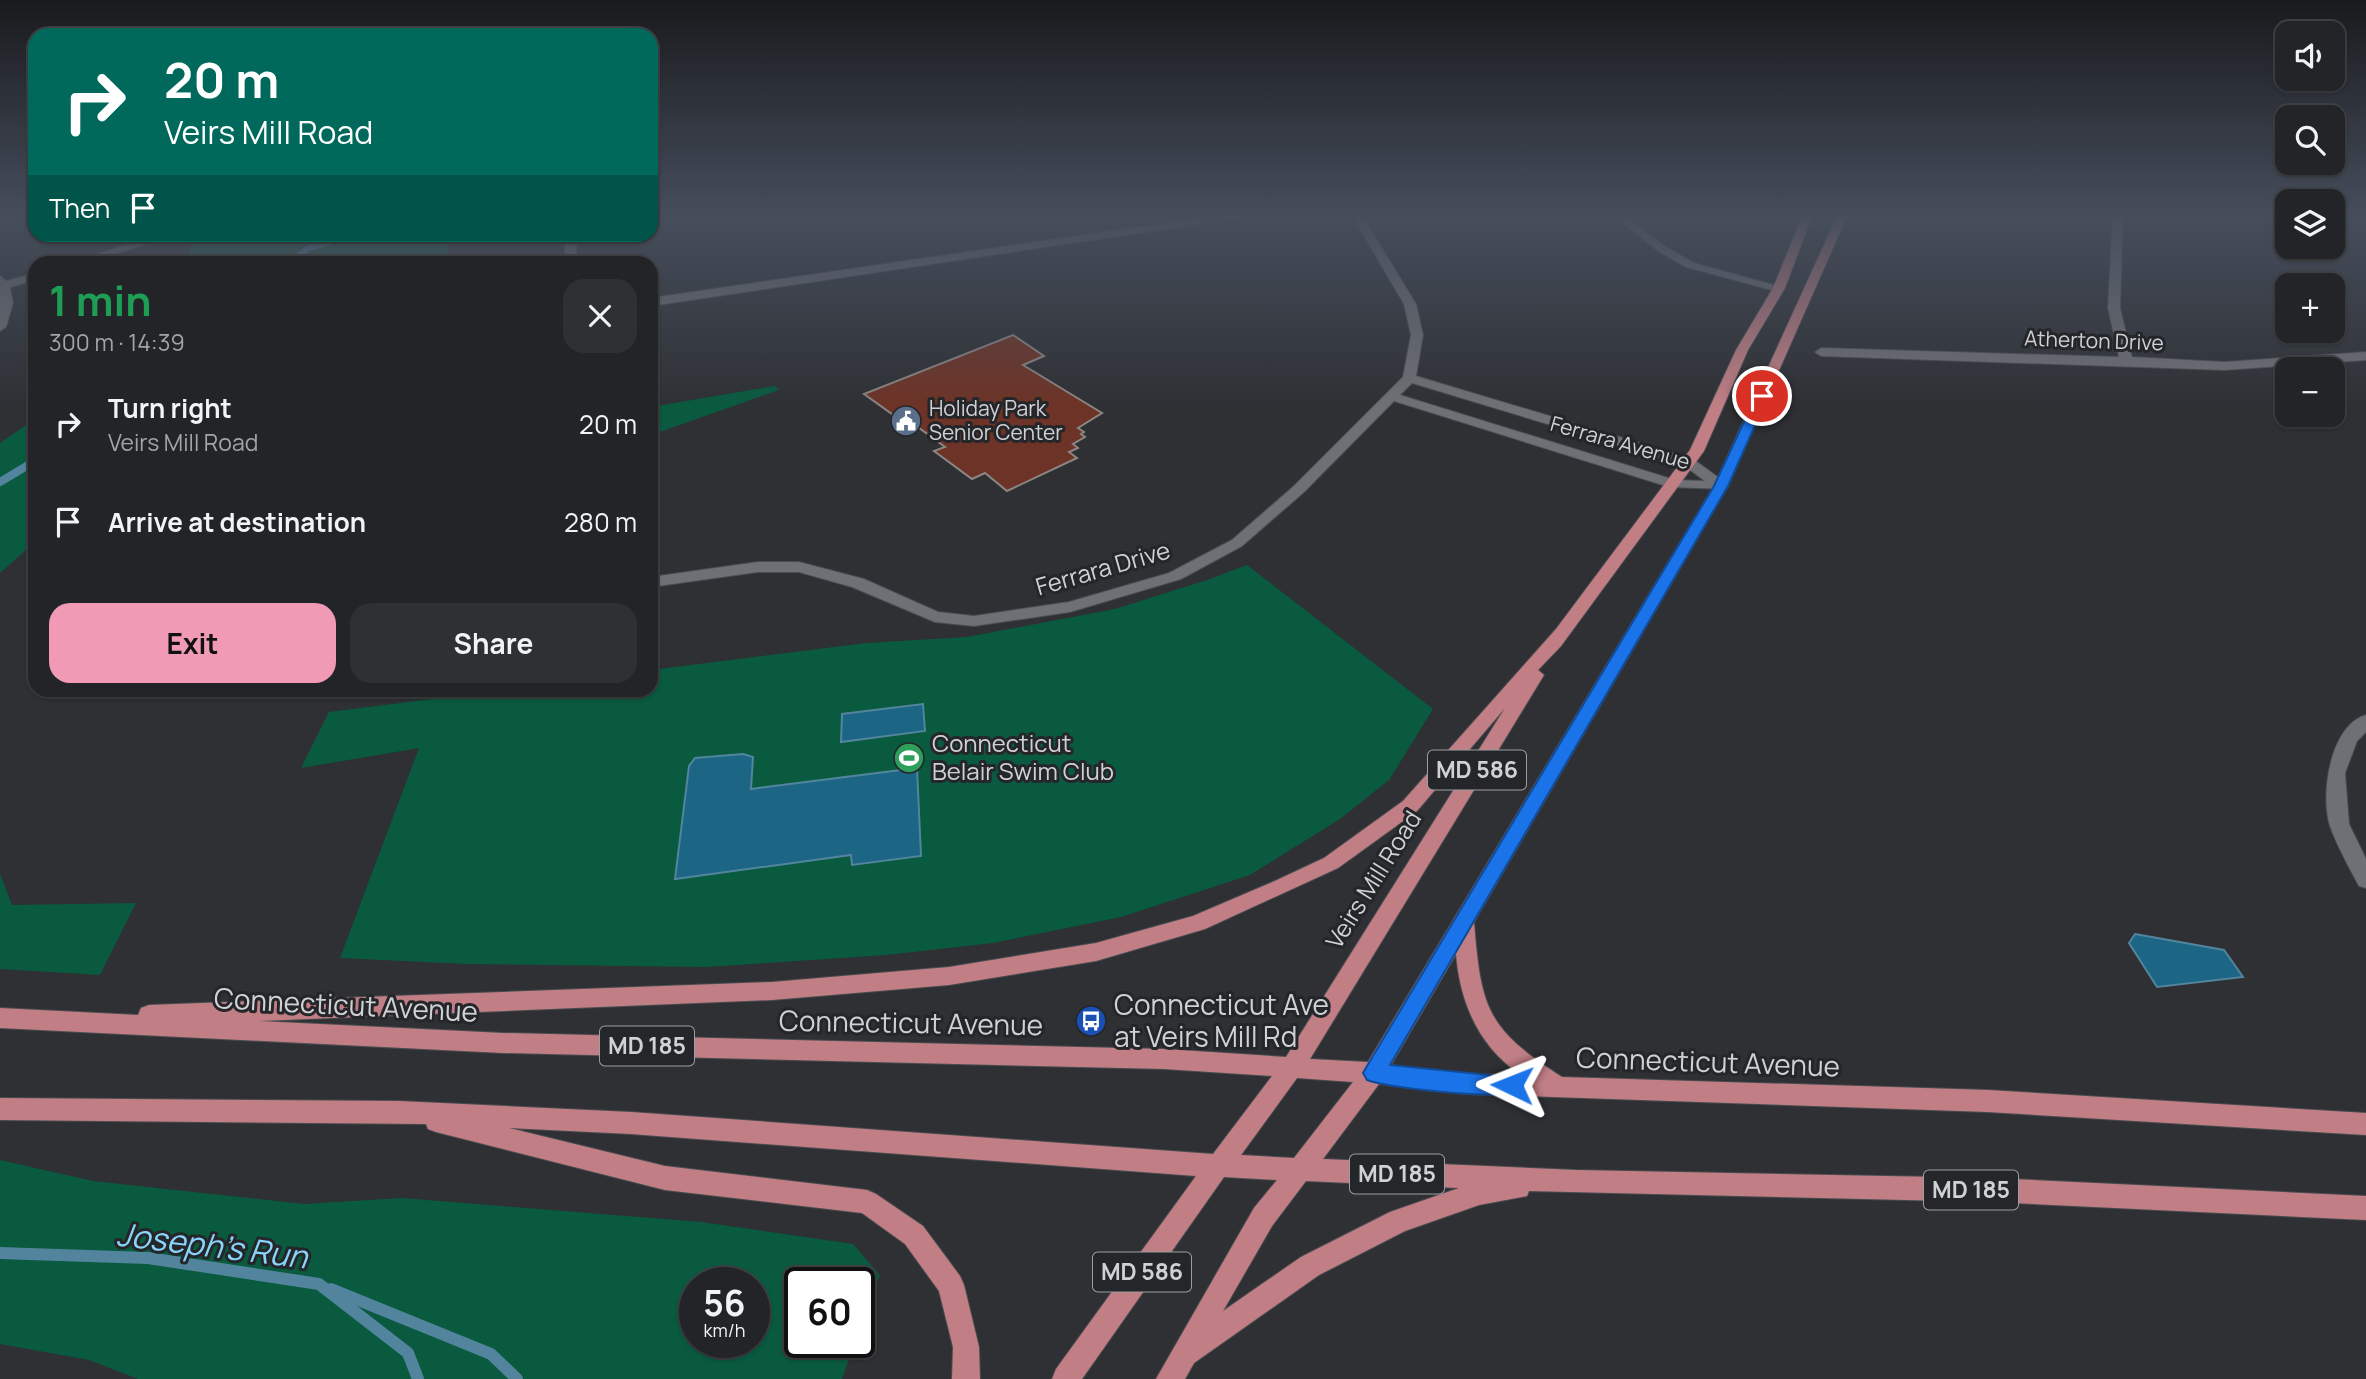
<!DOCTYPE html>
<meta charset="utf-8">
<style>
:root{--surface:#222427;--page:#2e3033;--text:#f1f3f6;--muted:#a2a4a7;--line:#3f4144;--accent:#f09ab5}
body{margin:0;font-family:Manrope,sans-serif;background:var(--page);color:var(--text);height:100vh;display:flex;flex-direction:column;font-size:26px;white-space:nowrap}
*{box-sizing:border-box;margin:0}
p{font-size:23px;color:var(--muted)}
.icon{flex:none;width:38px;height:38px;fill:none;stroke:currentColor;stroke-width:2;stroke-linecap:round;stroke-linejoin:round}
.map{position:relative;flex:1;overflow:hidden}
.panel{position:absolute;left:28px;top:256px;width:630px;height:441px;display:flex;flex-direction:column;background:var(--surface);border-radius:21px;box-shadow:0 2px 5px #0004,0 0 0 2px var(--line)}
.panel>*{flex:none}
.top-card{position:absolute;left:28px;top:28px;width:630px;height:214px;border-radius:21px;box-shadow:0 2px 5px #0004,0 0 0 2px var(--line);background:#00695c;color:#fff;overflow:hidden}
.controls{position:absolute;left:2275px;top:21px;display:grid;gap:14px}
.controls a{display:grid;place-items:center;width:70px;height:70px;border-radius:14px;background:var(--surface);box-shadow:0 2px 5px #0004,0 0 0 2px var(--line);font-size:35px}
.speed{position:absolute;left:679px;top:1267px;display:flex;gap:14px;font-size:35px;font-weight:700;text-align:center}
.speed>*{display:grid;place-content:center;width:91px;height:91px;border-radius:50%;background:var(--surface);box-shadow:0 2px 5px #0004,0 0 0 2px var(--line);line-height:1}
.speed small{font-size:18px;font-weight:400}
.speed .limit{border:4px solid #111;border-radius:10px;background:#fff;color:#111}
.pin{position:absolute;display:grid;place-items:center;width:60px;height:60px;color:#fff;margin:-30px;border:4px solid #fff;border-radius:50%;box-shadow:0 2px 7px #0007}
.me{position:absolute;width:77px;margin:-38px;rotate:272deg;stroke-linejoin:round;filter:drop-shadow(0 0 5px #0008)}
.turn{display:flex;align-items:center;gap:24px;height:147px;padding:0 21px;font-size:32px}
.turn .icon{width:91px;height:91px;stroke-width:2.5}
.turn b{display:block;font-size:49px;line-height:60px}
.then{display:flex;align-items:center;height:66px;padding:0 21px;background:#0003;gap:14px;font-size:26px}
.round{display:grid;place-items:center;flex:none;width:74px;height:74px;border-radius:21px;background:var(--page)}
.head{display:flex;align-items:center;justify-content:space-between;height:119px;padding:0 21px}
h1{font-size:42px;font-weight:700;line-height:52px;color:#1e9e55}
.action{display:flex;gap:14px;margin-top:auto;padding:14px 21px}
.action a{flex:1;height:80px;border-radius:21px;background:var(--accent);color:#111;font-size:28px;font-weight:700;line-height:80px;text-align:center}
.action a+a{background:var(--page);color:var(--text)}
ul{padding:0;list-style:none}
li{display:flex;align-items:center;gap:21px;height:98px;padding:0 21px}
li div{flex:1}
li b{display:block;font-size:26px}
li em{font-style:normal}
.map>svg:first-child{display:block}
.green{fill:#095a3f;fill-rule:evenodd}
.water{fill:#1c6585;stroke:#52859d;stroke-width:2}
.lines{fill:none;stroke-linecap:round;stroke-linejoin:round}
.stream-far2{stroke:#52859d;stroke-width:6}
.stream-far1{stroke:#52859d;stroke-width:8}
.stream{stroke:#52859d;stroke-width:12}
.building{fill:#6d3326;stroke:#8b8583;stroke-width:2}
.minor-casing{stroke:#4a4c50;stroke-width:2}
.major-casing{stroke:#4a4c50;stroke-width:2}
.minor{fill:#6f7075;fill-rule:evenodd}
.major{fill:#c17f85;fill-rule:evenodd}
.route{fill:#1a73e8;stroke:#114b97;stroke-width:2}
.labels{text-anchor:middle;stroke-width:6;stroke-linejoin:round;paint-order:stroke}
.far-street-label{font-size:21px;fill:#d0d1d4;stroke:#24262a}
.far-poi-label{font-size:21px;fill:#d0d1d4;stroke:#24262a;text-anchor:start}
.shield{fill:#24262a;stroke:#9c9ea1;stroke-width:2}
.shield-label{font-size:23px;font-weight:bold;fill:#d0d1d4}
.street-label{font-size:24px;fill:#d0d1d4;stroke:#24262a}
.poi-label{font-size:24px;fill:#d0d1d4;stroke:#24262a;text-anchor:start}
.near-street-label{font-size:28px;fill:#d0d1d4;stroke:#24262a}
.near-poi-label{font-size:28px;fill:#d0d1d4;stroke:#24262a;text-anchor:start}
.near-water-label{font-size:32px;font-style:italic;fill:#89d4fb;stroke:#24262a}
</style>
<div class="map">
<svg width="2366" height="1379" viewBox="0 0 2366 1379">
<rect width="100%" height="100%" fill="#2e3034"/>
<path class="green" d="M188 235V234L450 235 445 262H188L191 245Z
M775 386 779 390 651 435V407Z
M35 419V542L0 573V443Z
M1247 565 1433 709 1389 780 1340 819 1250 875 1121 917 993 943 886 955 707 967 467 964 340 958 419 748 301 768 329 712 503 690H651V670L866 643 967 637 1115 609 1210 579Z
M0 874 12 905 136 903 100 975 0 969Z
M0 1160 93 1181 304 1204 402 1198 701 1222 853 1244 880 1275 859 1331V1283H800V1342H855L842 1379H138L89 1360 0 1344ZM695 1283H754V1342H695Z"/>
<path class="water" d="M923 704 925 731 841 742 842 714Z
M743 754 753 757 751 789 917 768 921 856 852 865 851 855 675 879 689 766 695 758Z
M2135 934 2224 950 2243 977 2157 987 2129 943Z"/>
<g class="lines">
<path class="stream-far2" d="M290 262 309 248 333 241 342 234"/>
<path class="stream-far1" d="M0 482 35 461"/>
<path class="stream" d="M0 1253 148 1258 319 1284 408 1353 418 1379
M331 1289 491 1354 517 1379"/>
</g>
<path class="building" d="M1013 335 1044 356 1023 365 1102 413 1078 428 1084 432 1081 434 1085 437 1073 444 1078 448 1069 452 1077 458 1007 491 985 473 972 479 934 451 945 447 904 417 899 419 864 394Z"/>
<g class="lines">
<g class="minor-casing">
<path id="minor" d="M1227 214H1252L1247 217 651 306V298Z
M1351 214H1361L1416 304 1423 335 1416 376 1693 459 1726 483 1728 486 1726 489 1669 487 1394 401 1304 492 1242 546 1181 579 1070 612 974 626 935 622 852 587 799 572H758L651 587V577L758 562H799L864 579 938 612 974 616 1069 602 1169 573 1232 540 1294 486 1403 377 1411 335 1404 304ZM1412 383 1683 465 1705 481 1675 480 1400 395Z
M1612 214H1623L1666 247 1694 263 1785 288 1779 292 1686 267 1658 251Z
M2113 214H2123L2120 308 2132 357 2225 362 2366 352V360L2225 370 1821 356 1815 352 1821 348 2119 357 2108 308Z
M160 234 173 236 89 262H72Z
M565 234H577L576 262H565Z
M35 273V280L10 287 13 303 6 327 0 331V276L6 281Z
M2366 715V732L2357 741 2345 773 2349 824 2366 859V888L2359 886C2349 867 2337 846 2330 826 2320 795 2330 725 2366 715Z"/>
</g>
<g class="major-casing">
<path id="major" d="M1803 214H1813L1785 288 1748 350 1704 451 1561 646 1538 670 1544 675 1310 1059 1368 1062 1714 486 1838 214H1848L1728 486 1474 922C1481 1009 1487 1029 1562 1077L1988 1090 2366 1113V1135L1988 1112 1466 1094 1379 1084 1323 1159 1576 1170 1992 1178 2366 1196V1220L1992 1202 1529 1191 1527 1196 1479 1205 1405 1231 1319 1275 1194 1363 1185 1379H1156L1254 1208 1277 1180 1224 1177 1082 1379H1052L1056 1369 1196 1176 631 1134 509 1128 665 1166 867 1190 876 1194 923 1226 960 1276 964 1285 979 1347 980 1379H952L953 1347 939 1291 905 1244 862 1213 665 1190 436 1132 428 1129 426 1124 0 1120V1098L399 1101 631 1112 1213 1154 1272 1076 1164 1069 503 1053 0 1028V1008L138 1015 141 1008 149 1005 772 982 949 967 1096 943 1193 916 1277 880 1324 858 1403 801 1556 629 1690 450 1736 350 1773 288ZM1505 708 1286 1057 1164 1049 503 1033 259 1021 772 1000 949 985 1096 961 1205 929 1338 868 1417 811ZM1456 954C1460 1003 1479 1047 1521 1075L1466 1074 1391 1065ZM1297 1078 1353 1082 1294 1158 1241 1155ZM1306 1181 1459 1188 1390 1212 1301 1257 1223 1311 1272 1226Z"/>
</g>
<use href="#minor" class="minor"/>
<use href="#major" class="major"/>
</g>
<linearGradient id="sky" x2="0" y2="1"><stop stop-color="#191a1d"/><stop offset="0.53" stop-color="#464e5c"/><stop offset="1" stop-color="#464e5c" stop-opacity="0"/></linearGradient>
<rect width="2366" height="407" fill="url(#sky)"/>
<path class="route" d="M1762 392 1768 396 1728 486 1390 1065 1519 1078 1522 1085 1519 1092C1497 1100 1390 1088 1367 1080L1363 1073 1367 1066 1714 486 1756 396Z"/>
<defs>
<g id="civic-disc" transform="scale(1.575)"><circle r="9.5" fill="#5c6f8a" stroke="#24262a"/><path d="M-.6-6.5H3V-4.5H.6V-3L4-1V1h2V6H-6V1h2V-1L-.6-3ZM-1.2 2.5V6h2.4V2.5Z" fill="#fff"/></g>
<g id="stadium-disc" transform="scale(1.575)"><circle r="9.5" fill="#2e9e5b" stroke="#24262a"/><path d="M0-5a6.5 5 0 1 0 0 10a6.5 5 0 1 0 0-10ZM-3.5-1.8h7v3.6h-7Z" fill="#fff"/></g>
<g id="bus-disc" transform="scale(1.575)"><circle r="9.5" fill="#1a4fb4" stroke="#24262a"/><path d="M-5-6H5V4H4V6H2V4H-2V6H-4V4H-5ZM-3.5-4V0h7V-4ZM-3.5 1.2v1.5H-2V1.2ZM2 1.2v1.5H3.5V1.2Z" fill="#fff"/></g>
</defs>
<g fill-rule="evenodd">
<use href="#civic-disc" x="906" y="421"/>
<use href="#stadium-disc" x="909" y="758"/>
<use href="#bus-disc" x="1091" y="1021"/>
</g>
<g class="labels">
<g class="far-street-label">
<text transform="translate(2094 341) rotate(2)" y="7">Atherton Drive</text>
<text transform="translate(1620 443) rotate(16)" y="7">Ferrara Avenue</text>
</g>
<g class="far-poi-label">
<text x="929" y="416">Holiday Park<tspan x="929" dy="24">Senior Center</tspan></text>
</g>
<g class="shield">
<rect x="1428" y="750.5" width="98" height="39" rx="5"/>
<rect x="600" y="1026.5" width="94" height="39" rx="5"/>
<rect x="1350" y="1154.5" width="94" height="39" rx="5"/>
<rect x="1924" y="1170.5" width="94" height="39" rx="5"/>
<rect x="1093" y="1252.5" width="98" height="39" rx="5"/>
</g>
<g class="shield-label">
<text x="1477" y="778">MD 586</text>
<text x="647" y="1054">MD 185</text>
<text x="1397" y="1182">MD 185</text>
<text x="1971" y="1198">MD 185</text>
<text x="1142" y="1280">MD 586</text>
</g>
<g class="street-label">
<text transform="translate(1103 569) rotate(-16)" y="8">Ferrara Drive</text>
<text transform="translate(1374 880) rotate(-58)" y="8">Veirs Mill Road</text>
</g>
<g class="poi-label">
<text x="932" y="752">Connecticut<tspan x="932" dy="28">Belair Swim Club</tspan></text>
</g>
<g class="near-street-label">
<text transform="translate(346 1005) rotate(3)" y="10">Connecticut Avenue</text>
<text transform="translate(911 1023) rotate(1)" y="10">Connecticut Avenue</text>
<text transform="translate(1708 1062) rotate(2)" y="10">Connecticut Avenue</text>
</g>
<g class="near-poi-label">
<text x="1114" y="1015">Connecticut Ave<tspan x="1114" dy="32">at Veirs Mill Rd</tspan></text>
</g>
<g class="near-water-label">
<text transform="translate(212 1246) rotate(7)" y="11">Joseph's Run</text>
</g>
</g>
</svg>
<div class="controls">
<a><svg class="icon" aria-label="sound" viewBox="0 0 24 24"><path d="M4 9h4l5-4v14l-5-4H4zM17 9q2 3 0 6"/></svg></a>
<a><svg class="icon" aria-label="search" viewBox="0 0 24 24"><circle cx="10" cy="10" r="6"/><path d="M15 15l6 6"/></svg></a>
<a><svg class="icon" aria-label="layers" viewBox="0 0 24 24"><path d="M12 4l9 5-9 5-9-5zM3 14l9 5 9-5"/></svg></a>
<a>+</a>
<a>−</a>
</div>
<div class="speed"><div>56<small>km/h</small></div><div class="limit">60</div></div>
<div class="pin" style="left:1762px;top:396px;background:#d93025"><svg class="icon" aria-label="arrive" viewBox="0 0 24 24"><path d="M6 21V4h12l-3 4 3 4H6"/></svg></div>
<svg class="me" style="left:1512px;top:1085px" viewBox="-20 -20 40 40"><path d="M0-17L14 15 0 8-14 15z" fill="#1a73e8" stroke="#fff" stroke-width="4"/></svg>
<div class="top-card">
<div class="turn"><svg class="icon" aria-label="right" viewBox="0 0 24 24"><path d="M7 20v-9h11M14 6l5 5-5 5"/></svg><div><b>20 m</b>Veirs Mill Road</div></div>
<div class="then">Then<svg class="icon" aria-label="arrive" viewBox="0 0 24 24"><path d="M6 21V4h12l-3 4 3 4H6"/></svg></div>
</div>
<section class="panel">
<div class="head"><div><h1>1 min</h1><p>300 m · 14:39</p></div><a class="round"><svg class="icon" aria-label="close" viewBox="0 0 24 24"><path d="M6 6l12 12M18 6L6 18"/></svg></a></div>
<ul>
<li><svg class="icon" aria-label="right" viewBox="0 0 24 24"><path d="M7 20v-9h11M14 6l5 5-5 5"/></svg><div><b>Turn right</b><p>Veirs Mill Road</p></div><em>20 m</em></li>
<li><svg class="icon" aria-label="arrive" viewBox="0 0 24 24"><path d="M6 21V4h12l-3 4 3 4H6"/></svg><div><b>Arrive at destination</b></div><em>280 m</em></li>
</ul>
<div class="action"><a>Exit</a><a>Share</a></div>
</section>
</div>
